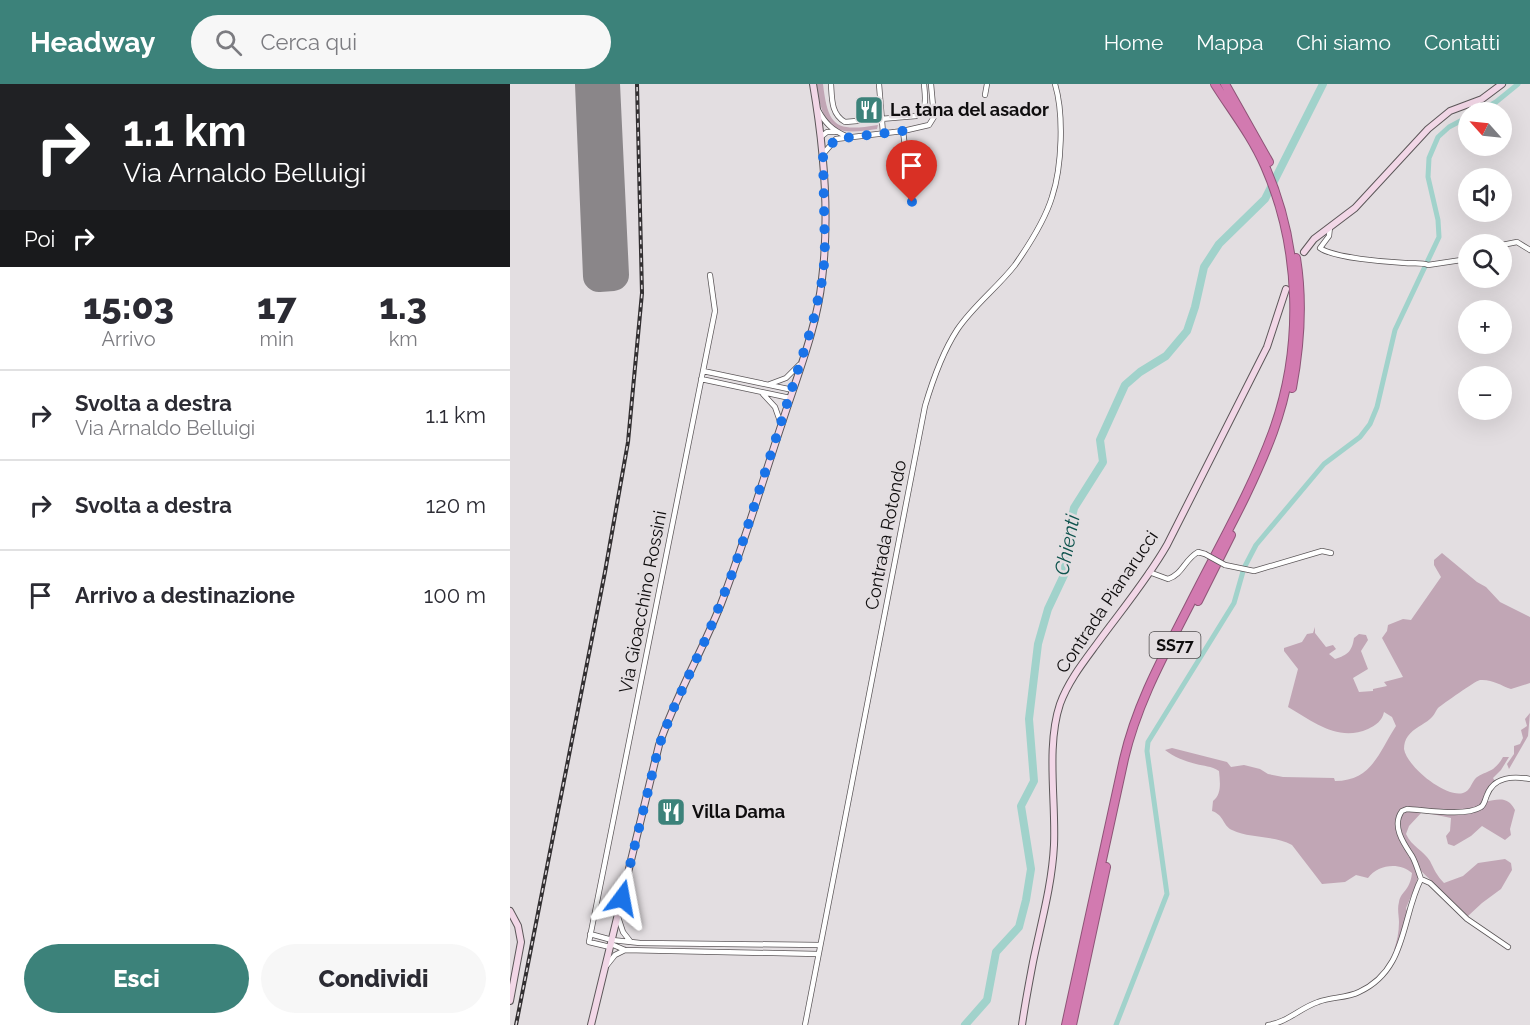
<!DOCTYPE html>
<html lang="it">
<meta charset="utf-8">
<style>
:root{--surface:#fff;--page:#f7f7f7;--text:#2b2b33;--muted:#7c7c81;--line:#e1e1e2;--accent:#3c827a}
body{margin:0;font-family:Raleway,sans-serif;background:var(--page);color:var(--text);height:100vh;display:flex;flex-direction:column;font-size:22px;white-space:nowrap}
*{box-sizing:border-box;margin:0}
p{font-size:20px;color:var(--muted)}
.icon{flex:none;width:33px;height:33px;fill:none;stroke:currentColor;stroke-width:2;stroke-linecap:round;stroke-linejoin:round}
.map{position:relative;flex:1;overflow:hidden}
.panel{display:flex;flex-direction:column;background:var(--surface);width:510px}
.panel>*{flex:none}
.banner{background:#202124;color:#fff;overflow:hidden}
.needle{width:39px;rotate:297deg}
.fabs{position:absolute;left:948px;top:18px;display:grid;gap:12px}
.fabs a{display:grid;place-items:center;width:54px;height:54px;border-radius:50%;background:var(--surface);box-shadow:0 6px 24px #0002;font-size:30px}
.pin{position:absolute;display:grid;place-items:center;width:51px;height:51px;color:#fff;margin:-62px -26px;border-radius:50% 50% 50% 0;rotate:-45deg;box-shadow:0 0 6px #0007}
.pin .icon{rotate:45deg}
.me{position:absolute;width:66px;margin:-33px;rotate:13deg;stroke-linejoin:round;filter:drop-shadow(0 0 4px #0008)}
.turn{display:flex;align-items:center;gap:21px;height:126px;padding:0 24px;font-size:27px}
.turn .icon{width:78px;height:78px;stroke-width:2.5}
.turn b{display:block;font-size:42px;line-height:51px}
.then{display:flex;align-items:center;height:57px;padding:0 24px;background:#0003;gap:12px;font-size:22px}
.eta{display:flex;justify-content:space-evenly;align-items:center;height:102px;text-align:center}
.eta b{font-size:36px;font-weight:800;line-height:42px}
.action{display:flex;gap:12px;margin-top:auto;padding:12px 24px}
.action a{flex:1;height:69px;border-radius:36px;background:var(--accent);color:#fff;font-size:24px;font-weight:800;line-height:69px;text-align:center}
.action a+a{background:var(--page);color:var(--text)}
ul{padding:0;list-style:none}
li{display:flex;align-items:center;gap:18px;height:90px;padding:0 24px;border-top:2px solid var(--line)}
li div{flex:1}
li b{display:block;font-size:22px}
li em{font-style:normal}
header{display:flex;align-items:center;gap:36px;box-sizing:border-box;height:84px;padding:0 30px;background:var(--accent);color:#fff}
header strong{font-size:28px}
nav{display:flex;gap:33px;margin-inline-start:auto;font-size:21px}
.search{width:420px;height:54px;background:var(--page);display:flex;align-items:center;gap:15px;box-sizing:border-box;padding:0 21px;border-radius:33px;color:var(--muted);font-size:22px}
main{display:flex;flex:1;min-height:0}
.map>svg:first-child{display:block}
.green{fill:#c1a6b5}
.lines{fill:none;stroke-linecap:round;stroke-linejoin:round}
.canal{stroke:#a1d2cb;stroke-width:5}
.river{stroke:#a1d2cb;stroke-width:8}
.runway{stroke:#8a8689;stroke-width:32}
.street-casing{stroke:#5c5759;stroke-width:6}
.secondary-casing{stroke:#5c5759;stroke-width:8}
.highway-casing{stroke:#8e5477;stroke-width:10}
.street{stroke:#fff;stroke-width:4.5}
.secondary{stroke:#f2d7e7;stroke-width:6}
.highway{stroke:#d27ab0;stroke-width:8}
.rail-casing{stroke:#322f31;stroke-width:4}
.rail{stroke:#e3dee1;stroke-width:1.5;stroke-dasharray:4.5;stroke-linecap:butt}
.street-bridge-casing{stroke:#5c5759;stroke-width:6;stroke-linecap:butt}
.street-bridge{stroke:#fff;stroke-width:4.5}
.route{stroke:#1a73e8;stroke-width:10;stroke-dasharray:0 18}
.labels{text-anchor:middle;stroke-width:5;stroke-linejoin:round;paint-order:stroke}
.shield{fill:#e3dee1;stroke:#4f4c4d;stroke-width:1.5}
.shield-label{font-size:16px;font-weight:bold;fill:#0f0d0e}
.poi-label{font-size:18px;font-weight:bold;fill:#0f0d0e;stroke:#e3dee1;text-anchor:start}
.street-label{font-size:18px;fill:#0f0d0e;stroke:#e3dee1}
.water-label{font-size:20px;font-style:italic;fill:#0e534d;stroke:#e3dee1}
</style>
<header>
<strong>Headway</strong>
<div class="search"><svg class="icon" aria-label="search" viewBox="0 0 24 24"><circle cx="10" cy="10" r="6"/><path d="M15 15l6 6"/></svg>Cerca qui</div>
<nav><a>Home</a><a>Mappa</a><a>Chi siamo</a><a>Contatti</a></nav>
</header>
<main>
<section class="panel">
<div class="banner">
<div class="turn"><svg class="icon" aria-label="right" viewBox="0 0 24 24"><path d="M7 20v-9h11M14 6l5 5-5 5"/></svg><div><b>1.1 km</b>Via Arnaldo Belluigi</div></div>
<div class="then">Poi<svg class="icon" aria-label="right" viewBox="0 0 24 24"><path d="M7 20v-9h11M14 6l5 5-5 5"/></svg></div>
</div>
<div class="eta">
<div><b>15:03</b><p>Arrivo</p></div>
<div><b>17</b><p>min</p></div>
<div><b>1.3</b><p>km</p></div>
</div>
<ul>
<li><svg class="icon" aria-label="right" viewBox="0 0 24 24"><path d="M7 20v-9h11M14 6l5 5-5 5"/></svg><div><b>Svolta a destra</b><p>Via Arnaldo Belluigi</p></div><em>1.1 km</em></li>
<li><svg class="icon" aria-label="right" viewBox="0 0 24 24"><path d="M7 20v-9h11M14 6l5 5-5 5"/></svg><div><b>Svolta a destra</b></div><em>120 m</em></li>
<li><svg class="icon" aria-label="arrive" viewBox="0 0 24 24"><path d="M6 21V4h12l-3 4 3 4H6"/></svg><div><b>Arrivo a destinazione</b></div><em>100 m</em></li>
</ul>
<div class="action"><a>Esci</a><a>Condividi</a></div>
</section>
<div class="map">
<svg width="1020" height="941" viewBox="0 0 1020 941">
<rect width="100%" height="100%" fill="#e3dee1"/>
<path class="green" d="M306 0H313C318 43 326 48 368 41L367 45C322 52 314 46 306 0Z
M932 469 967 498 976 503 990 518 1020 533V599L1001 605C990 601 982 595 970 596 965 597 933 620 928 624 925 628 924 632 920 635 913 641 904 644 898 652 895 656 894 660 894 665 897 683 936 714 953 709 960 707 961 700 965 695 974 686 983 691 993 673H999L991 686 983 694 985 697 978 707 975 718C988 715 998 712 1005 726L1000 745 1001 751 995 756 972 742 961 752 944 762 938 760 936 752 940 747 941 734 912 728 899 742 896 750C902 763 913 766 920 777 924 785 927 792 934 799L953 792 968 779 995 775 1001 779 1002 786 991 805 972 819 958 832 910 786 905 803 896 824 898 830 892 858 884 866C887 857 889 848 889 838 889 832 887 825 889 818 891 807 900 807 902 789 890 778 868 780 858 794L846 791 835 798 812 800 782 761C764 751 741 755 722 746 713 742 714 731 702 727L703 717C712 710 710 698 709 687 701 682 694 682 686 680 674 677 664 673 655 666L662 664 717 678 721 683 734 681 750 685 758 690 773 693 824 694 825 697C862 697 869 668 886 642L882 633 874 628C872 637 866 641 858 645 828 658 804 638 778 623L788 585 774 567V564L792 558 797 550 803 549 805 543V549L816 563 823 561 826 565 819 570 825 575C838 571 842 567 844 554L849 550 856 551 858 556 851 567 858 585 843 594 849 608 863 607V605L877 602 874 598 893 593 872 554 877 547 878 541 893 535 901 536 931 493 924 481V476Z
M1020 629 1018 652 999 685 997 680 1004 670V662L1010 660 1013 654 1011 646 1017 642 1015 635Z"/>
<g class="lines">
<path class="canal" d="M967 28 986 18 1008 0
M606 941 657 810 637 667 638 658 724 519 734 484 746 461 814 380 850 353 860 340 867 323 885 246 929 153 928 136 918 93 919 74 928 53 939 43 958 33"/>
<path class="river" d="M455 941 477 916 486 868 509 843 516 816 521 785 511 722 524 697 519 635 528 560 538 525 555 489 556 459 564 424 593 378 590 356 615 301 630 288 656 272 677 247 685 223 694 183 709 160 755 115 813 0"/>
<path class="runway" d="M81 0 89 192 103 191 94 0"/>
<g class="street-casing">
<path id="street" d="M321 0C322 15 321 30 335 38L406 32C418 24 415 13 414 0
M369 0 373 49
M475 11 477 0
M308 26C315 39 322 46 336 52
M393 47 402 118
M312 52 317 48H325
M313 70 326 55 393 47 419 41 424 33 421 0
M820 143 819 152 810 164C824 174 876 178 895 179 903 180 911 178 918 181L958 175
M992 161 1007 158 1020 166
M193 287 283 306
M191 295 280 314
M260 300 276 294 289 281
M253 310 265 323 271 340
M715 481 744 487 812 467 821 469
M639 488 658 495C673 490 674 476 688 468L695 470
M108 833 113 848 120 857
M80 850 102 856 130 859 310 861
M101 860 115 866 308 870
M100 863 79 858 205 227 200 191
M998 863 957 835 920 799 911 795C908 787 906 779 902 772 894 760 881 742 892 727L897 725C916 726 955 733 971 723 975 720 975 715 977 711 984 692 1003 692 1020 695
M97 881 105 871 115 866
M295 941 415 322C423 295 432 269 447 246 463 222 487 204 505 181 519 161 535 136 542 113 552 83 554 30 545 0
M758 941C778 938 790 924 808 918 821 913 837 914 849 908 897 886 891 835 911 795"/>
</g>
<g class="secondary-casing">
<path id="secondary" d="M794 168 804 155 845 124 918 45 940 27 972 15 992 0
M0 827 8 842 11 858 0 917
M81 941 149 661C165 613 192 568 211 520 234 460 252 399 272 339 287 292 307 244 312 195 320 130 314 64 303 0
M512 941C515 920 519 899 523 878 531 839 542 801 544 761 546 717 536 662 550 620 558 598 572 580 586 561 610 528 637 496 657 461L757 263 776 205"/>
</g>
<g class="highway-casing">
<path id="highway" d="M715 0 759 78
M782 304C790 261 793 217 786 174
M688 517 721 451
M556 941 614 675C627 619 654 571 680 520 708 464 741 408 763 348 794 263 791 164 755 82 742 52 722 27 705 0
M562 941 596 783"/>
</g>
<use href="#street" class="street"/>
<use href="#secondary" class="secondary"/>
<use href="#highway" class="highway"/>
<g class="rail-casing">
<path id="rail" d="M6 941 95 488 118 358 132 209 127 0"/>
</g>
<use href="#rail" class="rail"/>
<g class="street-bridge-casing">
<path id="street-bridge" d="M695 470 715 481"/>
</g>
<use href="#street-bridge" class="street-bridge"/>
</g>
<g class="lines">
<path class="route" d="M112 814 149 662 161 630 198 550 224 485 302 242 312 197 315 172 313 70 326 55 393 47 402 118"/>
</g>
<defs>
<g id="restaurant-square" transform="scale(1.5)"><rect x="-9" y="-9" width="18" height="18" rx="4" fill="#3c827a" stroke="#e3dee1"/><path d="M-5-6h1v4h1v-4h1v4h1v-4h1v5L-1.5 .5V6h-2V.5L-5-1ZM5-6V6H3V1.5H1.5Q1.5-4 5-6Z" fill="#fff"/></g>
</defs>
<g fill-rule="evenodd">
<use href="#restaurant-square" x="359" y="26"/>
<use href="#restaurant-square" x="161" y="728"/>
</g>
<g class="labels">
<rect class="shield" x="639.5" y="548" width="51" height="26" rx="4.5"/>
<g class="shield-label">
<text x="665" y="567">SS77</text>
</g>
<g class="poi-label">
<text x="380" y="32">La tana del asador</text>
<text x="182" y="734">Villa Dama</text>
</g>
<g class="street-label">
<text transform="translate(376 451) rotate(-79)" y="6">Contrada Rotondo</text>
<text transform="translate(133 518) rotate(-79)" y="6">Via Gioacchino Rossini</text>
<text transform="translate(597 518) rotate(-56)" y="6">Contrada Pianarucci</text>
</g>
<g class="water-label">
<text transform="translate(557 461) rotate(-79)" y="7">Chienti</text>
</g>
</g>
</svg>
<div class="fabs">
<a><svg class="needle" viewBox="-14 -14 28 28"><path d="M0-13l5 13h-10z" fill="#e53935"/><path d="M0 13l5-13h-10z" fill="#7c7c81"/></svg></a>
<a><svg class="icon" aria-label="sound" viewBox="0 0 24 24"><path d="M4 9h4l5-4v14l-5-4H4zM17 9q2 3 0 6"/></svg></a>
<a><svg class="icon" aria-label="search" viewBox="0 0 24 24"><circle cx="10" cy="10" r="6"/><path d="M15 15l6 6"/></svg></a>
<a>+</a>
<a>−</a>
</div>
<div class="pin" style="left:402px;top:118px;background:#d93025"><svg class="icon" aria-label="arrive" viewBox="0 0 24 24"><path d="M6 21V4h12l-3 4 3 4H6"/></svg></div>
<svg class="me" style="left:112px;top:814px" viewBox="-20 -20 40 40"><path d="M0-17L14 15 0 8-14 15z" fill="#1a73e8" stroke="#fff" stroke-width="4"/></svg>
</div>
</main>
